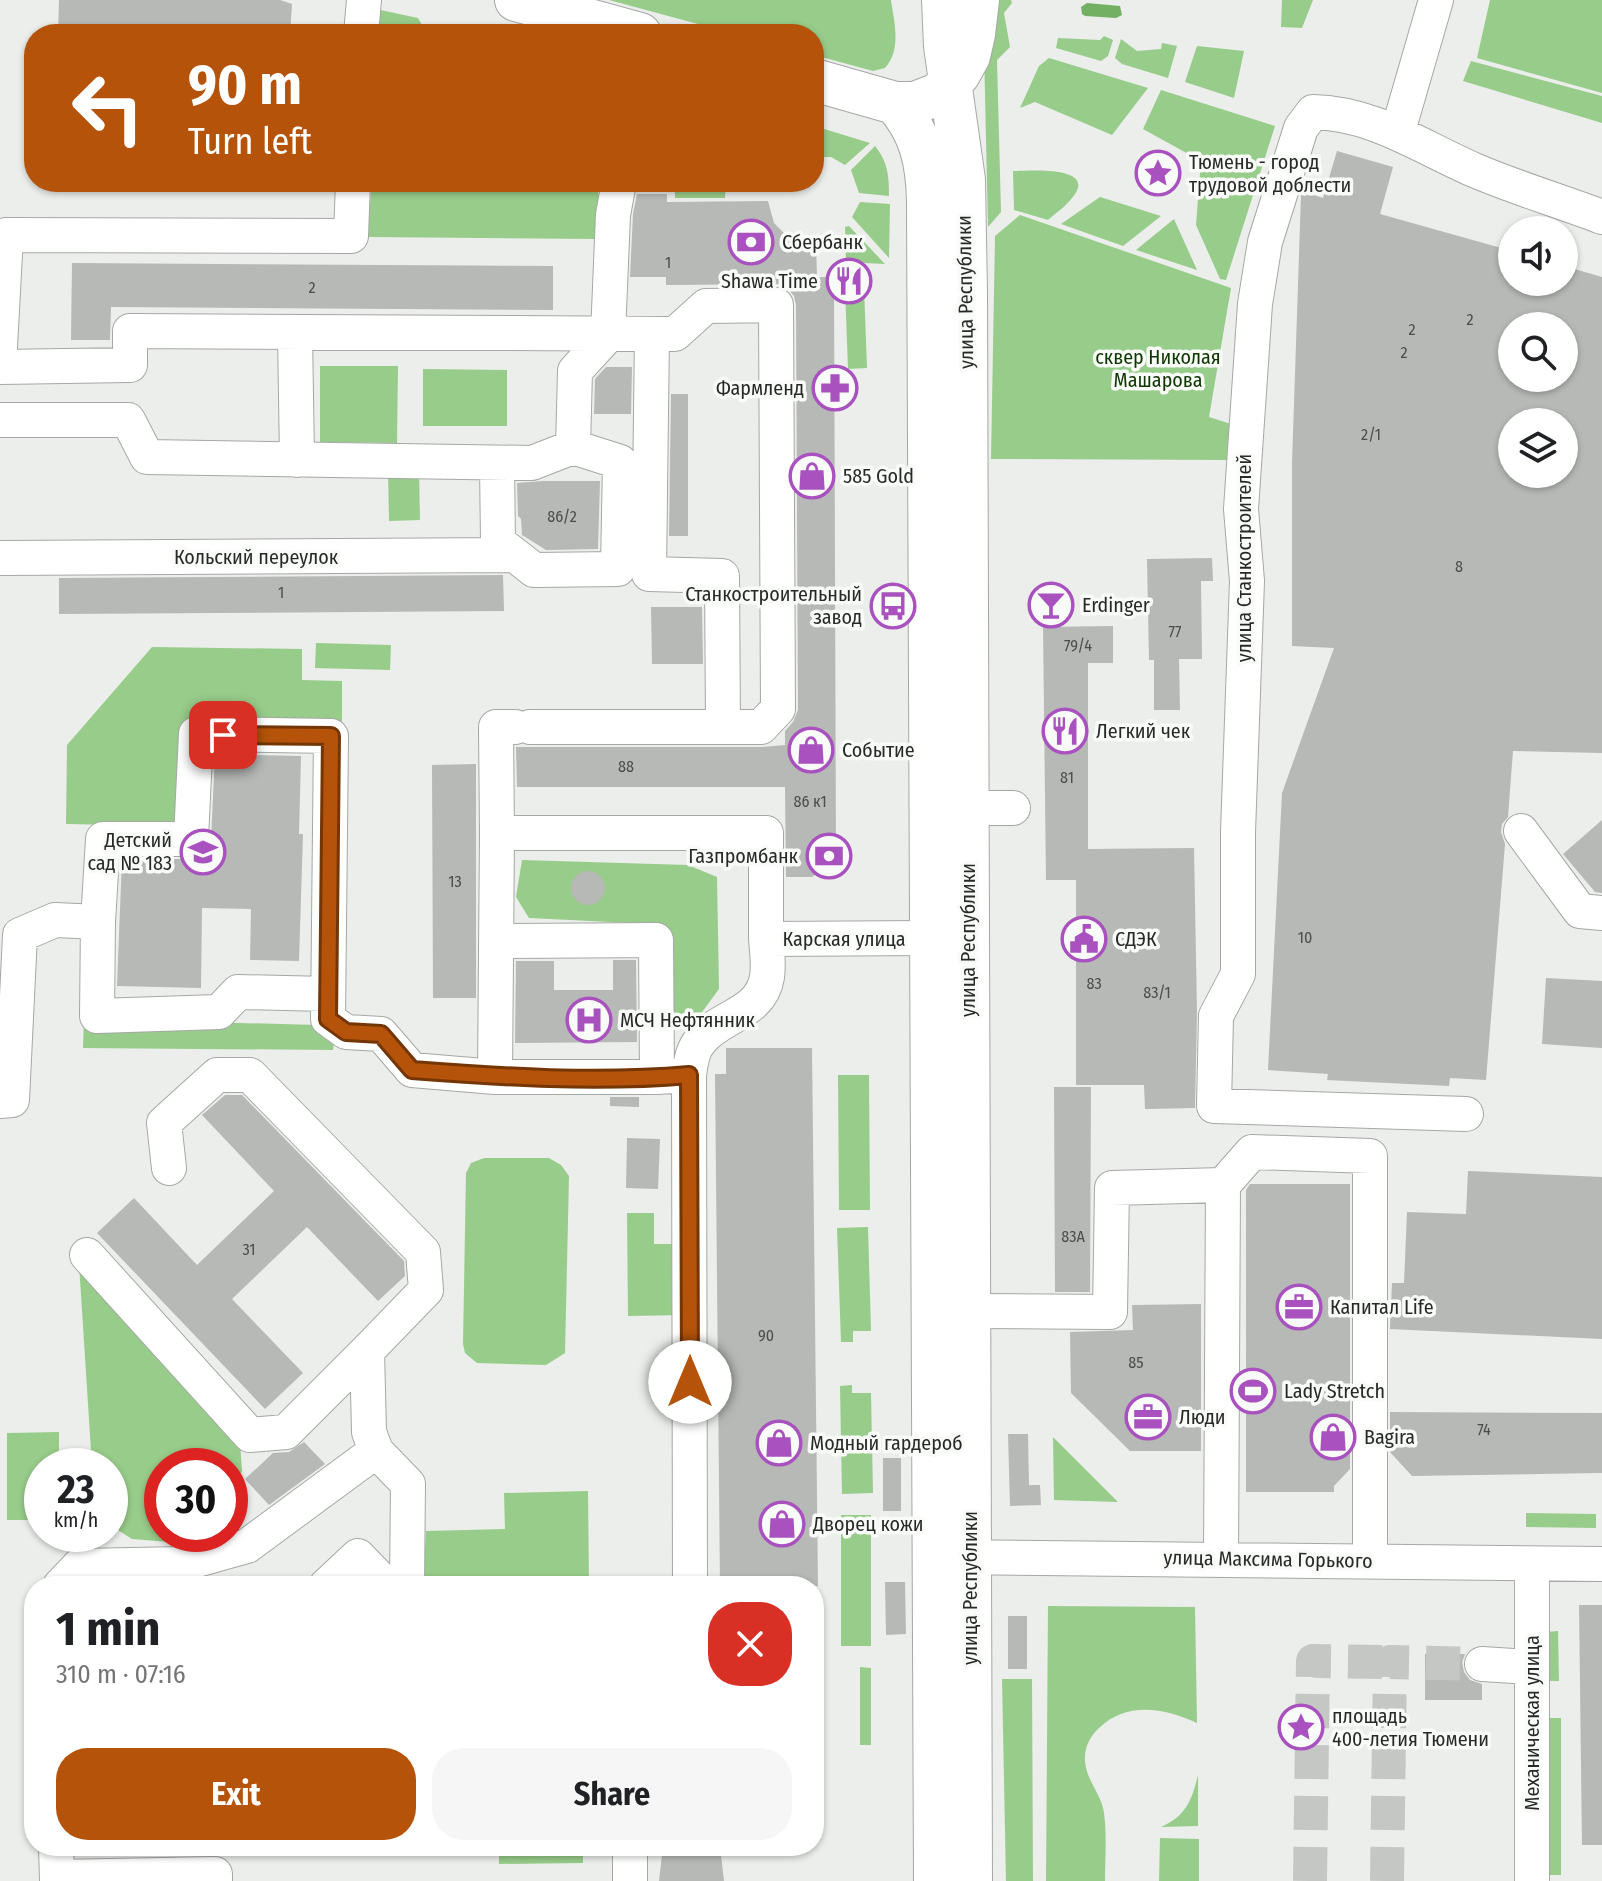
<!DOCTYPE html>
<meta charset="utf-8">
<style>
:root{--surface:#fff;--page:#f6f6f6;--text:#202124;--muted:#757577;--accent:#b45309}
body{margin:0;font-family:"Fira Sans Condensed",sans-serif;background:var(--page);color:var(--text);height:100vh;display:flex;flex-direction:column;font-size:30px;white-space:nowrap}
*{box-sizing:border-box;margin:0}
p{font-size:26px;color:var(--muted)}
.icon{flex:none;width:44px;height:44px;fill:none;stroke:currentColor;stroke-width:2;stroke-linecap:round;stroke-linejoin:round}
.map{position:relative;flex:1;overflow:hidden}
.side{position:absolute;left:24px;top:1576px;width:800px;height:280px;display:flex;flex-direction:column;background:var(--surface);border-radius:32px;box-shadow:0 2px 6px #0004}
.side>*{flex:none}
.top-card{position:absolute;left:24px;top:24px;width:800px;height:168px;border-radius:32px;box-shadow:0 2px 6px #0004;background:#b45309;color:#fff;overflow:hidden}
.buttons{position:absolute;left:1498px;top:216px;display:grid;gap:16px}
.buttons a{display:grid;place-items:center;width:80px;height:80px;border-radius:50%;background:var(--surface);box-shadow:0 2px 6px #0004;font-size:40px}
.speed{position:absolute;left:24px;top:1448px;display:flex;gap:16px;font-size:40px;font-weight:700;text-align:center}
.speed>*{display:grid;place-content:center;width:104px;height:104px;border-radius:50%;background:var(--surface);box-shadow:0 2px 6px #0004;line-height:1}
.speed small{font-size:20px;font-weight:400}
.speed .limit{border:12px solid #d22;background:#fff;color:#111}
.pin{position:absolute;display:grid;place-items:center;width:68px;height:68px;color:#fff;margin:-34px;border-radius:16px;box-shadow:0 4px 12px #0006}
.me{position:absolute;width:88px;margin:-44px;rotate:0deg;stroke-linejoin:round;filter:drop-shadow(0 0 6px #0008)}
.turn{display:flex;align-items:center;gap:28px;height:168px;padding:0 32px;font-size:36px}
.turn .icon{width:104px;height:104px;stroke-width:2.5}
.turn b{display:block;font-size:56px;line-height:68px}
.round{display:grid;place-items:center;flex:none;width:84px;height:84px;border-radius:32px;background:var(--page)}
.overview{display:flex;align-items:center;justify-content:space-between;height:136px;padding:0 32px}
h1{font-size:48px;font-weight:700;line-height:60px}
.cta{display:flex;gap:16px;margin-top:auto;padding:16px 32px}
.cta a{flex:1;height:92px;border-radius:32px;background:var(--accent);color:#fff;font-size:32px;font-weight:700;line-height:92px;text-align:center}
.cta a+a{background:var(--page);color:var(--text)}
.map>svg:first-child{display:block}
.green{fill:#98cc8a}
.water{fill:#74b063}
.building{fill:#b6b9b5;fill-rule:evenodd}
.lines{fill:none;stroke-linecap:round;stroke-linejoin:round}
.minor-tunnel{stroke:#c4c7c3;stroke-width:34;stroke-dasharray:34 17;stroke-linecap:butt}
.minor-casing{stroke:#a5a8a4;stroke-width:36}
.major-casing{stroke:#a5a8a4;stroke-width:44}
.minor{stroke:#fff;stroke-width:34}
.major{stroke:#fff;stroke-width:42}
.route-casing{stroke:#753606;stroke-width:20}
.route{stroke:#b45309;stroke-width:14}
.labels{text-anchor:middle;stroke-width:7;stroke-linejoin:round;paint-order:stroke}
.number-label{font-size:16px;fill:#4c4d4a}
.poi-label{font-size:20px;fill:#282927;stroke:#f8fbf7;text-anchor:start}
.street-label{font-size:20px;fill:#282927;stroke:#f8fbf7}
.park-label{font-size:20px;fill:#0c3500;stroke:#f8fbf7}
</style>
<div class="map">
<svg width="1602" height="1881" viewBox="0 0 1602 1881">
<rect width="100%" height="100%" fill="#ebeeea"/>
<path class="green" d="M609 0H891C894 22 902 49 885 68L873 71 814 55V34H735Z
M990 0H1011L1012 3 1004 13 1010 47 997 60 1001 212 988 227 984 50Z
M1282 0H1313L1302 28 1281 27Z
M1490 0H1602V93L1477 58Z
M371 8 418 18 427 34H381L370 20Z
M1104 36 1113 40 1108 56 1101 61 1056 48 1058 38 1100 40Z
M1121 39 1137 51 1161 49 1162 43 1177 46 1168 78 1122 64 1115 58Z
M1197 46 1244 51 1234 98 1185 82Z
M1049 58 1148 88 1112 135 1035 102 1020 108 1039 66Z
M1471 61 1602 96V123L1463 81Z
M1161 90 1275 126 1226 280 1220 279 1196 225 1201 161 1143 129Z
M821 128 870 143 845 165 831 157H822Z
M875 146C888 162 889 176 889 196L859 193 851 170Z
M1013 171C1027 171 1100 165 1072 198 1066 206 1056 213 1048 220L1014 210Z
M372 182H598V239L367 237Z
M675 182H726L725 198H675Z
M1100 197 1161 216 1123 246 1061 224Z
M860 202 890 204 889 258 852 217Z
M1020 215 1231 288 1209 417 1231 424 1227 460 991 459 995 236Z
M1174 219 1197 270 1136 250Z
M849 226 885 264 846 262 845 227Z
M864 287 867 368 848 369 845 288Z
M320 366H398L397 443 320 442Z
M423 369 507 370V426H423Z
M419 470 420 520 389 521 388 471Z
M316 643 391 645 390 670 315 668Z
M152 647 302 649V680L342 681V725L182 724 181 826 66 824 67 745Z
M522 860 688 865 717 877 719 989 691 1027 664 1021V944L631 923 529 918 516 897Z
M84 1019 318 1025 335 1034 333 1050 83 1048Z
M838 1075H869L870 1210H839Z
M484 1158H549L561 1165 569 1176 565 1353 546 1365 477 1363 465 1353 463 1344 466 1173 471 1163Z
M627 1213H654V1244H685L686 1315 628 1316Z
M868 1227 871 1331H853V1342H841L837 1228Z
M79 1264 240 1442 242 1471 230 1502V1466H162V1534H221L182 1543 132 1539 110 1525V1466H92Z
M852 1385V1393H871L873 1493 842 1494 840 1386Z
M59 1432V1466H42V1520H7V1433Z
M1053 1437 1118 1502 1054 1500Z
M588 1491 589 1586H423L426 1531 505 1529 504 1493Z
M1526 1513 1596 1514V1528L1526 1527Z
M841 1515H871V1646H841Z
M1048 1606 1195 1607 1197 1723C1165 1708 1127 1701 1099 1728 1090 1736 1084 1748 1085 1761 1086 1780 1102 1795 1104 1813 1107 1835 1105 1859 1105 1881H1046Z
M1558 1631 1559 1681H1547L1546 1632Z
M860 1667 871 1668V1745H860Z
M1002 1679H1032L1033 1881H1006Z
M1549 1718H1561V1875H1549Z
M1198 1775V1826L1161 1827C1186 1816 1192 1800 1198 1775Z
M1160 1838 1199 1839V1881H1159Z
M499 1846H583V1863L499 1864Z"/>
<path class="water" d="M1087 3 1120 6 1122 15 1116 18 1085 16 1082 14 1081 7Z"/>
<path class="building" d="M59 0H280L292 4 290 34H58Z
M1337 151 1393 167 1380 214 1512 251V282H1564V266L1602 277V753L1513 751 1508 817 1502 824 1501 832 1505 844 1486 1080 1450 1078 1449 1086 1327 1080 1328 1074 1268 1070 1282 793 1334 648 1292 646V463L1301 195 1302 191 1323 198ZM1512 326H1564V378H1512ZM1512 422H1564V474H1512Z
M637 194H667V202L768 201 774 223 783 232 802 244 816 245 817 277H834L836 861 812 877H786L785 787H517L516 747H761L785 745V731L793 722 798 710 796 305 794 296 790 291V284L666 285V277H630L633 214Z
M72 263 553 266V310L111 307 110 340H71Z
M606 367H632L631 414H594L595 379Z
M671 394H688V536H669Z
M542 481H600L598 549 546 550 522 535 521 519 518 516 517 483Z
M1212 558 1213 581H1201L1202 659H1179L1180 710H1154V660H1149L1147 559Z
M503 575 504 611 59 614V578Z
M651 607H702L703 664H652Z
M1113 626V663H1088V849L1194 848 1197 1013 1195 1108 1145 1109 1144 1085H1076V880H1046L1043 627Z
M215 754 301 756 299 834H303L299 961 250 960 251 909 202 908 201 988 117 986 122 859H191L200 857 208 850 211 840Z
M476 764V998H433L432 765Z
M1602 820V893L1595 892 1563 854Z
M571 888a17 17 0 1 1 34 0a17 17 0 1 1-34 0Z
M613 960H636L637 1042 515 1043 516 961H554V990H613Z
M1546 978 1602 981V1048L1542 1044Z
M726 1048H812L818 1586H720L715 1074H726Z
M1054 1087H1091L1090 1292H1055Z
M225 1095H242L404 1261 405 1276 378 1301 307 1227 232 1299 303 1373 265 1409 97 1233 134 1198 197 1265 274 1191 202 1115Z
M610 1097H639V1107L610 1106Z
M627 1138 660 1139 658 1189 626 1188Z
M1468 1171 1602 1177V1339L1390 1329 1392 1283H1404L1407 1212 1466 1214Z
M1250 1184H1350V1469L1334 1486V1492H1246V1190Z
M1201 1304V1451H1130L1071 1393 1070 1332 1133 1330 1132 1305Z
M1390 1412 1602 1413V1473L1412 1476 1390 1452Z
M1008 1434H1028L1029 1485H1040L1041 1505 1010 1506Z
M304 1442 325 1464 269 1505 245 1479 273 1453 289 1452Z
M883 1458H901V1511H883Z
M885 1582H905L906 1634 886 1635Z
M1579 1605H1602V1845H1582Z
M1008 1616H1027V1669H1008Z
M1425 1654H1465L1462 1662 1464 1672 1470 1680 1482 1684V1700H1425Z
M663 1846H720L724 1881H659Z"/>
<g class="lines">
<path class="minor-tunnel" d="M1310 1881 1313 1661 1390 1662
M1387 1881 1390 1662 1482 1664"/>
<g class="minor-casing">
<path id="minor" d="M361 34 364 0
M1398 131 1436 0
M295 333 297 460
M652 334 649 574 722 576 723 727
M0 347 6 235 351 236 353 182
M0 367 130 365V331L675 334 706 306 776 305 778 709 761 727H530
M0 420H128L147 457 532 463 573 447 575 371 608 335 613 215 619 182
M497 464 498 542 534 570 618 569 620 462 573 447
M0 558 512 555
M515 727H496L497 833H766V939
M968 808H1013
M1521 831 1580 911 1602 913
M497 833 495 1077H657L689 1075
M496 941 656 940 657 1077
M327 994 238 992 219 1012 97 1016 98 922 103 839H191L196 734 331 736 328 1019 346 1032 381 1034 412 1070 495 1077
M0 1101 12 1100 20 935 55 920 98 922
M1466 1114 1214 1106 1216 1016 1238 974V832L1247 581 1241 509 1255 304 1265 242 1301 128 1313 112C1373 113 1421 147 1474 170 1516 188 1560 201 1602 217
M87 1255 250 1435 286 1432 367 1351
M970 1311 1110 1312 1112 1188 1223 1185 1252 1152 1370 1156V1561
M376 1451 408 1484 407 1586
M946 1557 1602 1564
M1221 1558 1223 1185
M60 1586 79 1566 183 1564 247 1546 376 1451 369 1432 367 1351 426 1290 423 1252 250 1075H217L164 1123 169 1168
M326 1586 358 1556 387 1586
M690 1586 689 1075C691 1062 692 1050 701 1040 721 1015 761 1014 767 977 769 965 767 951 766 939L931 938
M1482 1664 1531 1667
M56 1846 57 1881
M630 1846V1881
M57 1877 215 1874V1881
M1532 1881V1564"/>
</g>
<g class="major-casing">
<path id="major" d="M516 0 640 34
M943 0 945 46 964 180 966 294 971 1881
M814 80 895 103H915L938 94 959 74 969 56 974 34 978 0
M895 103C921 132 927 163 928 200L935 1881"/>
</g>
<use href="#minor" class="minor"/>
<use href="#major" class="major"/>
</g>
<g class="lines">
<g class="route-casing">
<path id="route" d="M223 735 331 736 328 1019 346 1032 381 1034 412 1070C503 1077 597 1083 689 1075L690 1382"/>
</g>
<use href="#route" class="route"/>
</g>
<defs>
<g id="sight-ring" transform="scale(2.3)"><circle r="9.5" fill="#f8fbf7" stroke="#a952bf" stroke-width="1.5"/><path d="M0-6L1.8-2.2L6-1.7L2.9 1.2L3.7 5.4L0 3.3L-3.7 5.4L-2.9 1.2L-6-1.7L-1.8-2.2Z" fill="#a952bf"/></g>
<g id="bank-ring" transform="scale(2.3)"><circle r="9.5" fill="#f8fbf7" stroke="#a952bf" stroke-width="1.5"/><path d="M-6-4H6V4H-6ZM0-2.3a2.3 2.3 0 1 0 0 4.6a2.3 2.3 0 1 0 0-4.6Z" fill="#a952bf"/></g>
<g id="restaurant-ring" transform="scale(2.3)"><circle r="9.5" fill="#f8fbf7" stroke="#a952bf" stroke-width="1.5"/><path d="M-5-6h1v4h1v-4h1v4h1v-4h1v5L-1.5 .5V6h-2V.5L-5-1ZM5-6V6H3V1.5H1.5Q1.5-4 5-6Z" fill="#a952bf"/></g>
<g id="pharmacy-ring" transform="scale(2.3)"><circle r="9.5" fill="#f8fbf7" stroke="#a952bf" stroke-width="1.5"/><path d="M-2-6h4v4h4v4h-4v4h-4v-4h-4v-4h4Z" fill="#a952bf"/></g>
<g id="shop-ring" transform="scale(2.3)"><circle r="9.5" fill="#f8fbf7" stroke="#a952bf" stroke-width="1.5"/><path d="M-5-2.5h2.3a2.7 3.5 0 0 1 5.4 0H5L5.5 6h-11ZM-1.5-2.5h3a1.5 2.3 0 0 0-3 0Z" fill="#a952bf"/></g>
<g id="bar-ring" transform="scale(2.3)"><circle r="9.5" fill="#f8fbf7" stroke="#a952bf" stroke-width="1.5"/><path d="M-6-5H6L.8 .8V4.5H3.5V6h-7V4.5H-.8V.8Z" fill="#a952bf"/></g>
<g id="bus-ring" transform="scale(2.3)"><circle r="9.5" fill="#f8fbf7" stroke="#a952bf" stroke-width="1.5"/><path d="M-5-6H5V4H4V6H2V4H-2V6H-4V4H-5ZM-3.5-4V0h7V-4ZM-3.5 1.2v1.5H-2V1.2ZM2 1.2v1.5H3.5V1.2Z" fill="#a952bf"/></g>
<g id="school-ring" transform="scale(2.3)"><circle r="9.5" fill="#f8fbf7" stroke="#a952bf" stroke-width="1.5"/><path d="M0-5L7-2L0 1L-7-2ZM-4 1L0 2.5L4 1V4Q0 6-4 4Z" fill="#a952bf"/></g>
<g id="civic-ring" transform="scale(2.3)"><circle r="9.5" fill="#f8fbf7" stroke="#a952bf" stroke-width="1.5"/><path d="M-.6-6.5H3V-4.5H.6V-3L4-1V1h2V6H-6V1h2V-1L-.6-3ZM-1.2 2.5V6h2.4V2.5Z" fill="#a952bf"/></g>
<g id="hospital-ring" transform="scale(2.3)"><circle r="9.5" fill="#f8fbf7" stroke="#a952bf" stroke-width="1.5"/><path d="M-5-5h3v3.5h4V-5h3V5h-3V1.5h-4V5h-3Z" fill="#a952bf"/></g>
<g id="office-ring" transform="scale(2.3)"><circle r="9.5" fill="#f8fbf7" stroke="#a952bf" stroke-width="1.5"/><path d="M-6-3h4V-5.5h4V-3h4V5H-6ZM-1-4.5V-3h2v-1.5ZM-6 0V1H6V0Z" fill="#a952bf"/></g>
<g id="stadium-ring" transform="scale(2.3)"><circle r="9.5" fill="#f8fbf7" stroke="#a952bf" stroke-width="1.5"/><path d="M0-5a6.5 5 0 1 0 0 10a6.5 5 0 1 0 0-10ZM-3.5-1.8h7v3.6h-7Z" fill="#a952bf"/></g>
</defs>
<g fill-rule="evenodd">
<use href="#sight-ring" x="1158" y="173"/>
<use href="#bank-ring" x="751" y="242"/>
<use href="#restaurant-ring" x="849" y="281"/>
<use href="#pharmacy-ring" x="835" y="388"/>
<use href="#shop-ring" x="812" y="476"/>
<use href="#bar-ring" x="1051" y="605"/>
<use href="#bus-ring" x="893" y="606"/>
<use href="#restaurant-ring" x="1065" y="731"/>
<use href="#shop-ring" x="811" y="750"/>
<use href="#school-ring" x="203" y="852"/>
<use href="#bank-ring" x="829" y="856"/>
<use href="#civic-ring" x="1084" y="939"/>
<use href="#hospital-ring" x="589" y="1020"/>
<use href="#office-ring" x="1299" y="1307"/>
<use href="#stadium-ring" x="1253" y="1391"/>
<use href="#office-ring" x="1148" y="1417"/>
<use href="#shop-ring" x="1333" y="1437"/>
<use href="#shop-ring" x="779" y="1443"/>
<use href="#shop-ring" x="782" y="1524"/>
<use href="#sight-ring" x="1301" y="1727"/>
</g>
<g class="labels">
<g class="number-label">
<text x="668" y="268">1</text>
<text x="312" y="293">2</text>
<text x="1470" y="325">2</text>
<text x="1412" y="335">2</text>
<text x="1404" y="358">2</text>
<text x="1371" y="440">2/1</text>
<text x="562" y="522">86/2</text>
<text x="1459" y="572">8</text>
<text x="281" y="598">1</text>
<text x="1175" y="637">77</text>
<text x="1078" y="651">79/4</text>
<text x="626" y="772">88</text>
<text x="1067" y="783">81</text>
<text x="810" y="807">86 к1</text>
<text x="455" y="887">13</text>
<text x="1305" y="943">10</text>
<text x="1094" y="989">83</text>
<text x="1157" y="998">83/1</text>
<text x="1073" y="1242">83А</text>
<text x="249" y="1255">31</text>
<text x="766" y="1341">90</text>
<text x="1136" y="1368">85</text>
<text x="1484" y="1435">74</text>
</g>
<g class="poi-label">
<text x="1189" y="169">Тюмень - город<tspan x="1189" dy="23">трудовой доблести</tspan></text>
<text x="782" y="249">Сбербанк</text>
<text x="818" y="288" text-anchor="end">Shawa Time</text>
<text x="804" y="395" text-anchor="end">Фармленд</text>
<text x="843" y="483">585 Gold</text>
<text x="862" y="601" text-anchor="end">Станкостроительный<tspan x="862" dy="23">завод</tspan></text>
<text x="1082" y="612">Erdinger</text>
<text x="1096" y="738">Легкий чек</text>
<text x="842" y="757">Событие</text>
<text x="172" y="847" text-anchor="end">Детский<tspan x="172" dy="23">сад № 183</tspan></text>
<text x="798" y="863" text-anchor="end">Газпромбанк</text>
<text x="1115" y="946">СДЭК</text>
<text x="620" y="1027">МСЧ Нефтянник</text>
<text x="1330" y="1314">Капитал Life</text>
<text x="1284" y="1398">Lady Stretch</text>
<text x="1179" y="1424">Люди</text>
<text x="1364" y="1444">Bagira</text>
<text x="810" y="1450">Модный гардероб</text>
<text x="813" y="1531">Дворец кожи</text>
<text x="1332" y="1723">площадь<tspan x="1332" dy="23">400-летия Тюмени</tspan></text>
</g>
<g class="street-label">
<text transform="translate(965 292) rotate(-91)" y="7">улица Республики</text>
<text x="256" y="564">Кольский переулок</text>
<text transform="translate(1244 558) rotate(-90)" y="7">улица Станкостроителей</text>
<text x="844" y="946">Карская улица</text>
<text transform="translate(968 940) rotate(-90)" y="7">улица Республики</text>
<text transform="translate(1268 1559) rotate(1)" y="7">улица Максима Горького</text>
<text transform="translate(970 1588) rotate(-90)" y="7">улица Республики</text>
<text transform="translate(1532 1723) rotate(-90)" y="7">Механическая улица</text>
</g>
<g class="park-label">
<text x="1158" y="364">сквер Николая<tspan x="1158" dy="23">Машарова</tspan></text>
</g>
</g>
</svg>
<div class="buttons">
<a><svg class="icon" aria-label="sound" viewBox="0 0 24 24"><path d="M4 9h4l5-4v14l-5-4H4zM17 9q2 3 0 6"/></svg></a>
<a><svg class="icon" aria-label="search" viewBox="0 0 24 24"><circle cx="10" cy="10" r="6"/><path d="M15 15l6 6"/></svg></a>
<a><svg class="icon" aria-label="layers" viewBox="0 0 24 24"><path d="M12 4l9 5-9 5-9-5zM3 14l9 5 9-5"/></svg></a>
</div>
<div class="speed"><div>23<small>km/h</small></div><div class="limit">30</div></div>
<div class="pin" style="left:223px;top:735px;background:#d93025"><svg class="icon" aria-label="arrive" viewBox="0 0 24 24"><path d="M6 21V4h12l-3 4 3 4H6"/></svg></div>
<svg class="me" style="left:690px;top:1382px" viewBox="-20 -20 40 40"><circle r="19" fill="#fff"/><path d="M0-13L10 11 0 6-10 11z" fill="#b45309"/></svg>
<div class="top-card">
<div class="turn"><svg class="icon" aria-label="left" viewBox="0 0 24 24"><path d="M17 20v-9H6M10 6l-5 5 5 5"/></svg><div><b>90 m</b>Turn left</div></div>
</div>
<section class="side">
<div class="overview"><div><h1>1 min</h1><p>310 m · 07:16</p></div><a class="round" style="background:#d93025;color:#fff"><svg class="icon" aria-label="close" viewBox="0 0 24 24"><path d="M6 6l12 12M18 6L6 18"/></svg></a></div>
<div class="cta"><a>Exit</a><a>Share</a></div>
</section>
</div>
